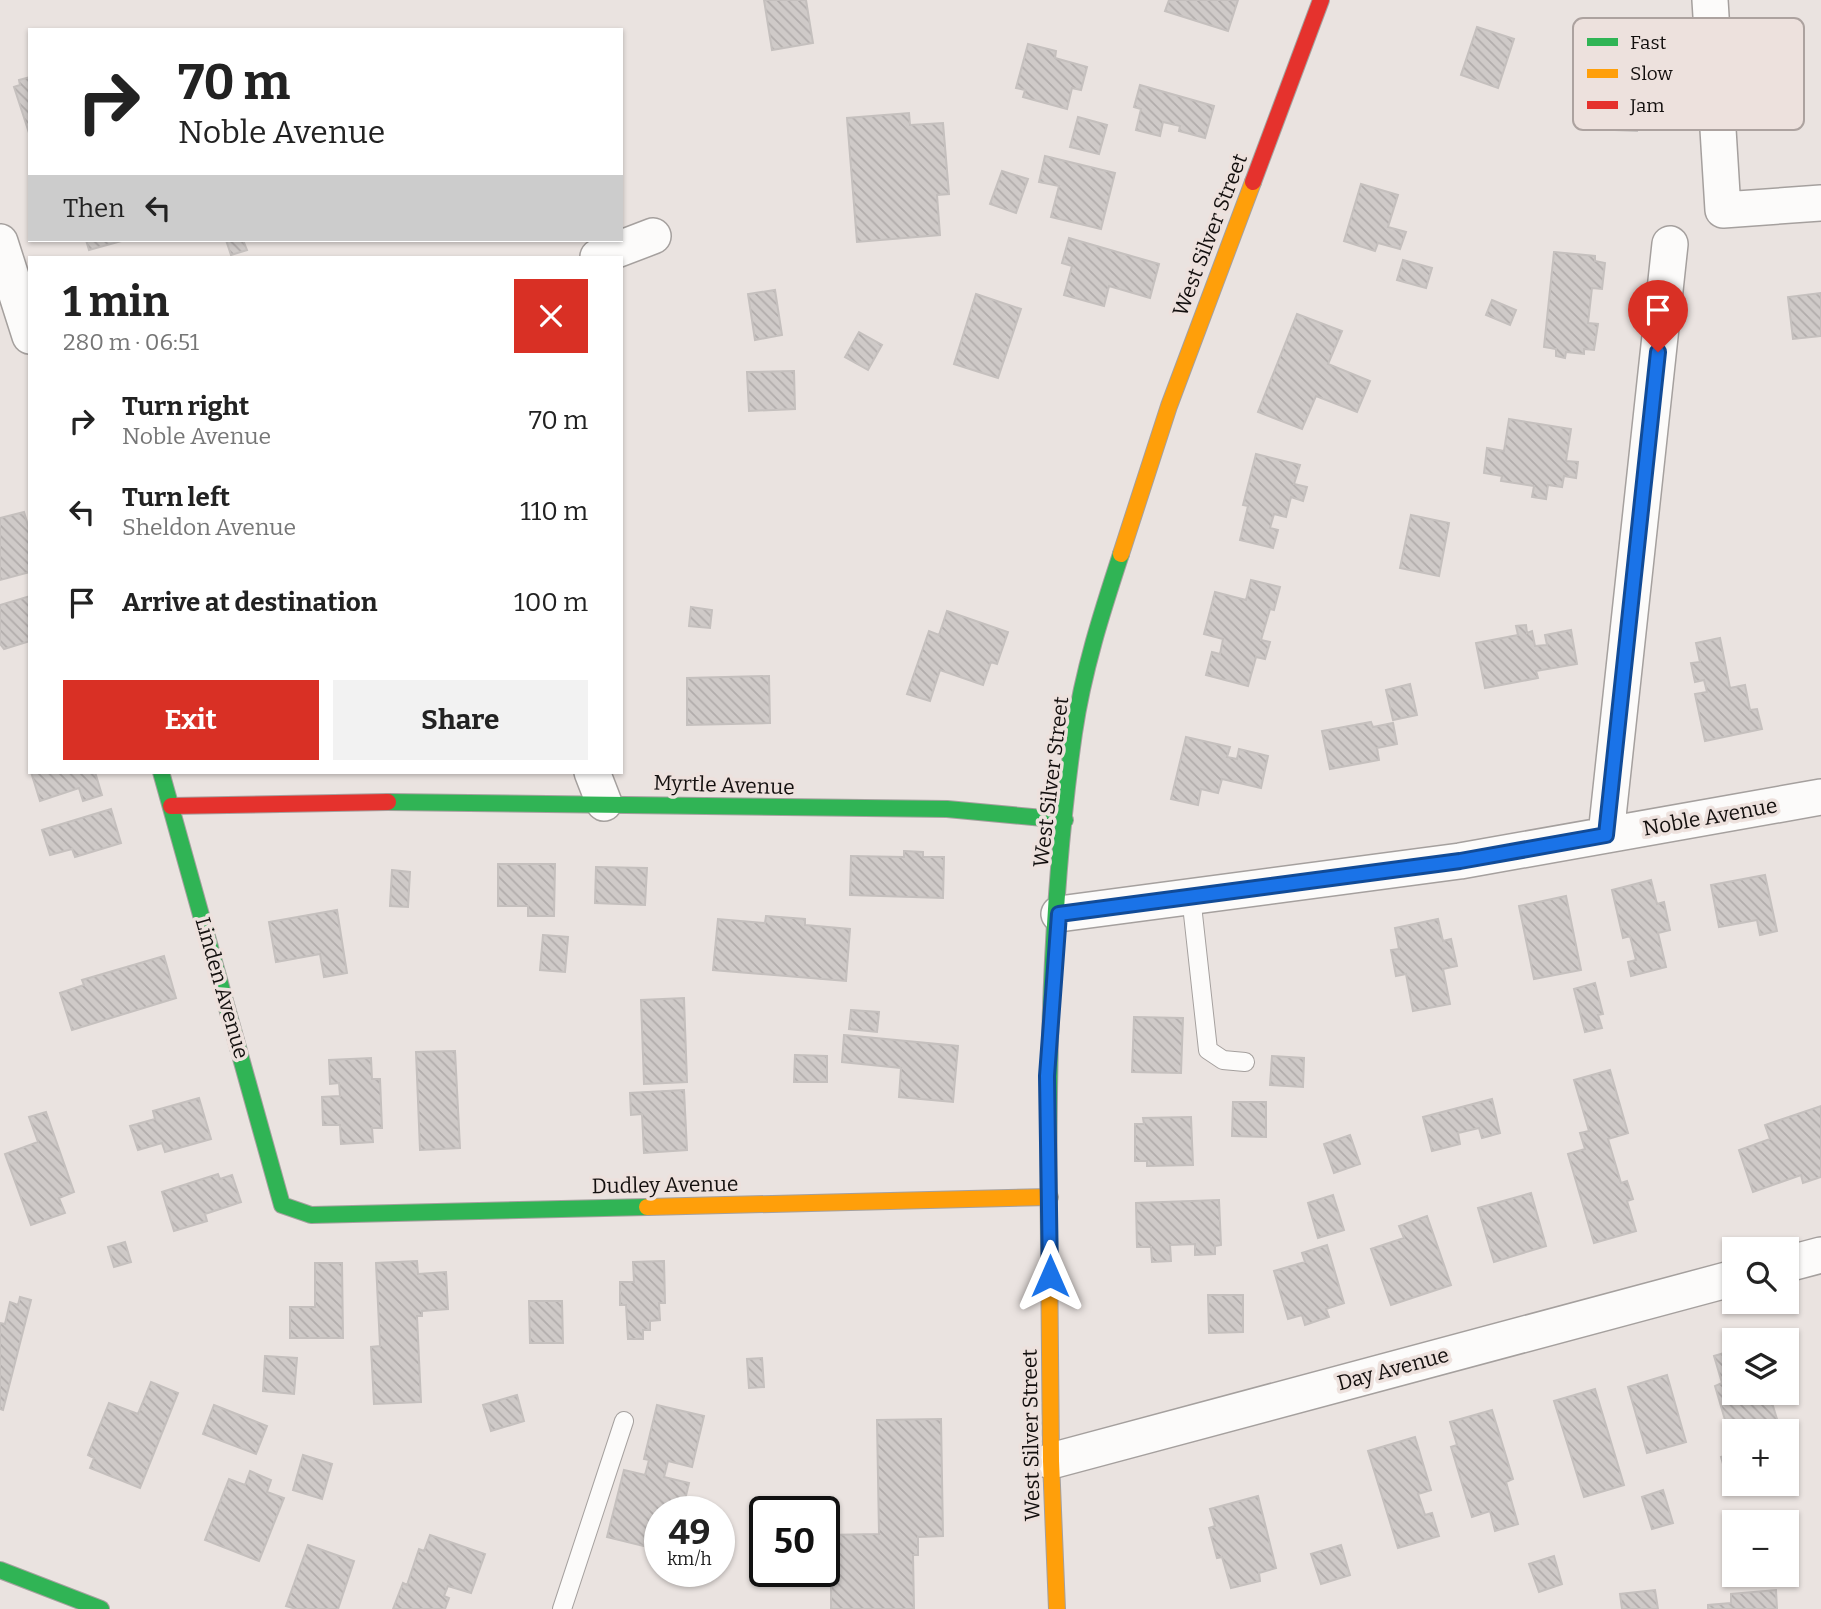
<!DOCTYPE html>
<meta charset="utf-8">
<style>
:root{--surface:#fff;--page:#f2f2f2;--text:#222;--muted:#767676;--accent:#d93025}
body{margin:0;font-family:Bitter,serif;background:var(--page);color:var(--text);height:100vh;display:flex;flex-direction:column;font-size:26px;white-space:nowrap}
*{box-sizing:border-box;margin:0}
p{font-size:23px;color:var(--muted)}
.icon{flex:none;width:38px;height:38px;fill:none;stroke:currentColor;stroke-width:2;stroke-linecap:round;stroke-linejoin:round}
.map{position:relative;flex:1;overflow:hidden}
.panel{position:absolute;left:28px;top:256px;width:595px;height:518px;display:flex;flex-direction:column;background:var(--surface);border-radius:0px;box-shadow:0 2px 5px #0004}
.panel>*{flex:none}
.banner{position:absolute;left:28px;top:28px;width:595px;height:214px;border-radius:0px;box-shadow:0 2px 5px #0004;background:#fff;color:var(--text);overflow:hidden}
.buttons{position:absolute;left:1722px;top:1237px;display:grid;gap:14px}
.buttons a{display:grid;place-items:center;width:77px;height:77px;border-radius:0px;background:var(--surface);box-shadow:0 2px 5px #0004;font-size:35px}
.speed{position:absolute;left:644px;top:1496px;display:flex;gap:14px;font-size:35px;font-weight:700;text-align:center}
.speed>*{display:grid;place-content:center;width:91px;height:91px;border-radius:50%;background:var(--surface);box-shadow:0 2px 5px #0004;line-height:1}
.speed small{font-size:18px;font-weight:400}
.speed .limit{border:4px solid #111;border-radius:10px;background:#fff;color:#111}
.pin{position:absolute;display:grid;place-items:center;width:60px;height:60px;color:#fff;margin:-72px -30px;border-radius:50% 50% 50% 0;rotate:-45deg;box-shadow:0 0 7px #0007}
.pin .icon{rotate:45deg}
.me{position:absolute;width:77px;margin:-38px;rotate:0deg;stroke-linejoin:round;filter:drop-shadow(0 0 5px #0008)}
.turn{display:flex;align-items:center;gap:24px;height:147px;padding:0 35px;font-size:32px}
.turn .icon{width:91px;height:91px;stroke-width:2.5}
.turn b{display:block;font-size:49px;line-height:60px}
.then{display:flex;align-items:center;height:66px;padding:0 35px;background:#0003;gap:14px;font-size:26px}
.round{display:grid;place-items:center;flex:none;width:74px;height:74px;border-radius:0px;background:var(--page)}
.headline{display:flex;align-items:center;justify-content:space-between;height:119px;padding:0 35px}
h1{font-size:42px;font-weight:700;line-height:52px}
.cta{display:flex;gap:14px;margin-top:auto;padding:14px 35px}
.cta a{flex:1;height:80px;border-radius:0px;background:var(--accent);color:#fff;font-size:28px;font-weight:700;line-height:80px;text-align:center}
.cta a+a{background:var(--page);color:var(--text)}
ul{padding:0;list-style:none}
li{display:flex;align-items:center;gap:21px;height:91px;padding:0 35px}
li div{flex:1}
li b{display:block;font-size:26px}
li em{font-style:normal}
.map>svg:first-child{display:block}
.building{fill:url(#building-back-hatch);stroke:#c5c0be;stroke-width:2}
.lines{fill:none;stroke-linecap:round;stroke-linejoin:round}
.lane-casing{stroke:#a5a09e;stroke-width:20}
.street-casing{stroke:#a5a09e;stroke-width:38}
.fast-casing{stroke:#a5a09e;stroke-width:18}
.slow-casing{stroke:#a5a09e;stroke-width:18}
.jam-casing{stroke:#a5a09e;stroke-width:18}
.lane{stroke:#fcfbfa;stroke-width:18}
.street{stroke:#fcfbfa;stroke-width:35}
.fast{stroke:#30b455;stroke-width:16}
.slow{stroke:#ff9f0a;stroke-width:16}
.jam{stroke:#e5322d;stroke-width:16}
.route-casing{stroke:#114b97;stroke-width:18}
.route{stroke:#1a73e8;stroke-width:12}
.labels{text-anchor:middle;stroke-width:7;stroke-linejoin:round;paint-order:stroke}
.street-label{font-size:21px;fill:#130f0e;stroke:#ede1dd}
.key{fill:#ede1dd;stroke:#aca29f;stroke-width:2}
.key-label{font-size:19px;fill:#130f0e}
</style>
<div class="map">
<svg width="1821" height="1609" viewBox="0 0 1821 1609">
<defs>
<pattern id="building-back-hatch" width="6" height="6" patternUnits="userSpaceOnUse" patternTransform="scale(1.75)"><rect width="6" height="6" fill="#cfcac8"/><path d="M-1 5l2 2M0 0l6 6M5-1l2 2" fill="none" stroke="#b1acab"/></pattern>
</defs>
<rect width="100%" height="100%" fill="#eae3e0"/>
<path class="building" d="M764 0H806L813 43 772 50Z
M1169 0H1238L1228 31 1165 11Z
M1477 27 1514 39 1498 88 1461 75Z
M1028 44 1056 51 1055 58 1087 67 1081 90 1072 88 1067 109 1023 97 1025 90 1016 88Z
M30 77V136L14 87 20 85 19 80Z
M1594 79 1641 81 1640 99 1657 100 1656 120 1638 118 1637 131 1592 129Z
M1140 85 1214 106 1205 138 1179 131 1180 126 1163 122 1160 136 1136 130 1141 109 1134 107Z
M909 113 910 125 943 123 949 194 937 195 940 235 857 242 847 118Z
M1078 117 1107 125 1099 154 1070 147Z
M1045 156 1115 173 1101 229 1051 217 1059 186 1039 182Z
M1002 171 1028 179 1016 213 990 204Z
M1361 184 1398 195 1388 227 1406 232 1400 249 1378 243 1375 251 1344 241Z
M1069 238 1159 264 1150 298 1109 286 1104 306 1064 295 1072 266 1062 263Z
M86 240H125L89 250Z
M226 240H243L247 250 231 255Z
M1554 252 1595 256V261L1605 263 1602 289 1592 288 1588 323 1598 324 1594 350 1584 349V354L1566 352 1565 358 1556 356V349L1544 347Z
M1403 260 1432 268 1426 288 1397 280Z
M775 290 782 335 755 340 748 294Z
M1821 293V336L1793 339 1788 297Z
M976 294 1021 309 998 378 954 364Z
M1492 300 1516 310 1510 325 1486 315Z
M1297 314 1342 331 1328 364 1370 381 1357 412 1316 396 1302 429 1258 412Z
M859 332 882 345 868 370 845 357Z
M794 371 795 409 749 411 747 372Z
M1509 419 1571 429 1566 461 1578 462 1576 478 1564 476 1562 487 1548 485 1546 499 1532 497 1534 486 1501 481 1502 476 1484 473 1487 448 1504 451Z
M1256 454 1300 465 1294 484 1307 487 1303 501 1291 497 1286 517 1274 514 1270 528 1278 530 1273 548 1240 540 1248 506 1243 505Z
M24 512 30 532V572L0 580V518Z
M1411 515 1449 523 1439 576 1400 568Z
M1251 580 1280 587 1274 610 1270 609 1261 640 1270 642 1265 659 1256 657 1248 686 1206 675 1212 652 1220 654 1223 639 1204 634 1215 592 1246 600Z
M30 596V641L4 649 0 644V605Z
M691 607 712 610 710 628 689 626Z
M947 611 1008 632 997 664 991 662 983 685 940 670 930 701 907 694 929 631 939 635Z
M1526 625 1527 633 1532 631 1535 646 1547 645 1545 635 1571 630 1577 664 1536 671 1538 678 1485 688 1476 643 1518 635 1516 626Z
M1720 638 1730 688 1745 685 1750 710 1757 709 1762 729 1705 741 1695 694 1707 692 1704 680 1695 682 1691 663 1700 662 1696 643Z
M769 676 770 723 687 725V678Z
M1410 684 1417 715 1393 720 1386 690Z
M1371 722 1373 727 1393 723 1397 744 1377 748 1379 760 1330 769 1322 731Z
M1186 737 1230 747 1227 757 1237 759 1239 749 1268 756 1261 788 1222 779 1218 793 1201 789 1198 805 1171 799Z
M31 772H95L102 795 83 801 79 788 40 801Z
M111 809 121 843 75 857 72 849 50 855 42 830Z
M904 851 923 852V857H944L943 898 850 895 851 856 904 857Z
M498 864H555L554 916H528V906H498Z
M596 867 647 868 645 905 595 903Z
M392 870 410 872 408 907 390 906Z
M1765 875 1777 931 1760 935 1757 920 1719 927 1711 885Z
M1651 880 1657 904 1664 902 1670 930 1658 933 1666 967 1631 976 1628 962 1636 960 1630 936 1623 938 1612 890Z
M1566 896 1581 970 1534 979 1519 906Z
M337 910 347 973 324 977 320 954 276 962 269 922Z
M766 916 805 919V925L850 929 846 981 713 970 718 919 765 923Z
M1438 919 1443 941 1451 939 1457 966 1443 969 1450 1004 1413 1011 1406 974 1396 976 1391 950 1399 949 1395 928Z
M543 935 568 937 565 972 540 970Z
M164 956 176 998 72 1030 60 993 84 985 82 980Z
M1595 983 1603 1014 1598 1015 1602 1028 1585 1032 1574 989Z
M684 998 687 1082 644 1084 641 1000Z
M851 1010 879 1012 877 1032 849 1029Z
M1134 1017 1183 1018 1181 1073 1132 1072Z
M844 1035 958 1046 953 1102 899 1097 901 1068 842 1062Z
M455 1051 460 1148 420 1150 416 1052Z
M795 1055 827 1056V1082H794Z
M1272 1056 1304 1058 1303 1087 1270 1085Z
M371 1058 372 1079H380L382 1128H372L373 1142 341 1144 340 1125H323L322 1097 340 1096 339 1083 330 1084 329 1060Z
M1610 1070 1628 1133 1608 1139 1621 1183 1627 1181 1633 1199 1627 1201 1636 1231 1594 1243 1568 1154 1585 1149 1580 1133 1589 1131 1574 1080Z
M684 1090 687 1150 644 1153 642 1114 631 1115 630 1093Z
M199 1098 211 1139 165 1152 162 1143 138 1150 130 1126 155 1119 153 1111Z
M1492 1099 1500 1133 1482 1138 1479 1128 1458 1133 1460 1144 1432 1151 1423 1117Z
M1233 1102H1266V1137L1232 1136Z
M1821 1106V1177L1803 1183 1801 1175 1753 1192 1739 1150 1770 1139 1765 1125Z
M46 1112 74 1192 59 1198 65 1213 31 1225 5 1154 38 1142 29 1117Z
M1191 1117 1193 1165 1147 1166V1161H1135V1124H1144L1143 1118Z
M1350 1135 1360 1164 1334 1173 1324 1144Z
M218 1174 220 1179 232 1175 241 1202 205 1214 207 1221 174 1231 162 1192Z
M1531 1193 1546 1246 1494 1262 1478 1208Z
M1333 1195 1344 1230 1318 1238 1308 1203Z
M1219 1200 1221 1245 1215 1246V1254L1195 1255V1244L1170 1245 1171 1261 1152 1262 1151 1247H1137L1136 1203Z
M1427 1216 1451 1285 1391 1305 1371 1249 1404 1238 1399 1226Z
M125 1242 131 1262 114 1267 108 1247Z
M1327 1245 1344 1303 1326 1309 1329 1317 1305 1325 1302 1315 1288 1319 1274 1271 1305 1262 1302 1253Z
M417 1261 418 1274 446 1272 448 1309 422 1311V1316H417L421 1402 374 1404 371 1347 380 1346 376 1263Z
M664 1261 665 1303H659L660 1320 650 1321V1330H643V1339H628L626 1305H620V1282H634L633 1262Z
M315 1263H342L343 1338H290V1307H315Z
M1208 1295H1243V1332L1209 1333Z
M20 1297 31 1300 3 1410 0 1409V1323L5 1324 10 1302 18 1305Z
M529 1301H562L563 1343H530Z
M1734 1350V1393H1769L1780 1429 1751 1432 1749 1423 1728 1430 1715 1386 1722 1383 1714 1356Z
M265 1356 297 1358 294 1394 263 1391Z
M762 1358 764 1387 749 1388 747 1359Z
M1667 1375 1686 1442 1647 1453 1628 1387Z
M151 1382 178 1393 140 1488 90 1468 94 1458 88 1455 109 1403 138 1414Z
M1595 1389 1624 1485 1584 1497 1554 1401Z
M517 1395 524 1421 491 1431 483 1405Z
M214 1405 267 1426 256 1454 203 1434Z
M657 1405 704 1416 692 1467 668 1461 664 1477 689 1483 682 1512H660V1550L607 1537 624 1470 645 1475 649 1460 644 1459Z
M1492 1410 1513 1479 1506 1482 1518 1524 1495 1531 1490 1511 1472 1517 1451 1447 1457 1445 1450 1422Z
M941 1419 943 1536 918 1537V1555H913L914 1609H831V1557H825V1535L879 1534 877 1420Z
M1415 1437 1431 1490 1418 1494 1425 1515 1432 1513 1439 1536 1398 1548 1368 1451Z
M1734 1453V1484H1759L1731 1492 1721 1457Z
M303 1455 332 1464 322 1499 293 1490Z
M250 1471 271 1480 267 1492 284 1498 259 1561 205 1540 229 1479 245 1485Z
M1663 1490 1673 1523 1652 1529 1642 1497Z
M1258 1496 1276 1568 1259 1573 1260 1581 1231 1588 1222 1557 1217 1558 1209 1528 1215 1526 1210 1509Z
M1752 1518 1753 1522H1734L1732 1565 1727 1521Z
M430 1535 485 1554 471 1593 448 1586 444 1596 449 1598 445 1609H393L403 1583 407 1585 419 1549 424 1551Z
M308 1545 354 1561 338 1609H296L286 1606Z
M1341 1545 1350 1575 1321 1584 1311 1554Z
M1554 1556 1562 1584 1539 1592 1529 1564Z
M1655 1590 1658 1609H1622L1620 1594Z
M1776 1590 1777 1609H1708V1605L1731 1603V1594Z"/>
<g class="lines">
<g class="lane-casing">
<path id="lane" d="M1191 896 1208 1050 1223 1060 1245 1062
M562 1609 624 1421"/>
</g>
<g class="street-casing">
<path id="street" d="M1710 0 1723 210 1821 203
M0 242 30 336
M598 257 653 236
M592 772 604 803
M1606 835 1670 244
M1059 914 1460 861 1821 797
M1787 1264 1821 1255
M1051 1461 1734 1278"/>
</g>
<g class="fast-casing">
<path id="fast" d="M161 772 282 1205 311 1215 647 1207
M388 802 947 809 1065 820
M1049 1245C1047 1075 1050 901 1074 733 1083 671 1102 612 1121 554
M0 1570 101 1609"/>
</g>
<g class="slow-casing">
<path id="slow" d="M1121 554 1169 406 1253 182
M647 1207 1050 1197
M1049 1245 1051 1461 1057 1609"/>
</g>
<g class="jam-casing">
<path id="jam" d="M1253 182 1321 0
M171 806 388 802"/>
</g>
<use href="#lane" class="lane"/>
<use href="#street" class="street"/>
<use href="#fast" class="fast"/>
<use href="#slow" class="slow"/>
<use href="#jam" class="jam"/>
</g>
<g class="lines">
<g class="route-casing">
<path id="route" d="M1050 1276 1047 1076 1059 914 1460 861 1606 835 1658 352"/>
</g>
<use href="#route" class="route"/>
</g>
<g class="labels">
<g class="street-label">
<text transform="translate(1210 235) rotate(-69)" y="7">West Silver Street</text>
<text transform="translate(1051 782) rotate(-83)" y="7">West Silver Street</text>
<text transform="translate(724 785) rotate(2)" y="7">Myrtle Avenue</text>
<text transform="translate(1710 817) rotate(-10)" y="7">Noble Avenue</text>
<text transform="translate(222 988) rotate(74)" y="7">Linden Avenue</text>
<text transform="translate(665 1185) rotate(-1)" y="7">Dudley Avenue</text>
<text transform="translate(1393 1369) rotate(-15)" y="7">Day Avenue</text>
<text transform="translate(1031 1435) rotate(-91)" y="7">West Silver Street</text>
</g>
</g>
<rect x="1573" y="18" width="231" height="112" rx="10" class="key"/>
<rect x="1587" y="38" width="31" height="8" fill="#30b455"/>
<rect x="1587" y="69" width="31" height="9" fill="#ff9f0a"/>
<rect x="1587" y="101" width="31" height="8" fill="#e5322d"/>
<g class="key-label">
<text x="1630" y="49">Fast</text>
<text x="1630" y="80">Slow</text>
<text x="1630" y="112">Jam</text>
</g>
</svg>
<div class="buttons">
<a><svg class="icon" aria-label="search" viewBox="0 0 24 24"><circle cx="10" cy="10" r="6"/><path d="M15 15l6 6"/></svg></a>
<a><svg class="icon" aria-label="layers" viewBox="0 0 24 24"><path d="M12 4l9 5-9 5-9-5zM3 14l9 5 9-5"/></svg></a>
<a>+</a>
<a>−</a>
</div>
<div class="speed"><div>49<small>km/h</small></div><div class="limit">50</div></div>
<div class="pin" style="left:1658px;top:352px;background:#d93025"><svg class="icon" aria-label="arrive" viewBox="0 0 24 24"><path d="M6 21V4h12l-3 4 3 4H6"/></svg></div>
<svg class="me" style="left:1050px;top:1276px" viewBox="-20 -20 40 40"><path d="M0-17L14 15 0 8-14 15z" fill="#1a73e8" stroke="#fff" stroke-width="4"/></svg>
<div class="banner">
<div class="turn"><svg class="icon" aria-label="right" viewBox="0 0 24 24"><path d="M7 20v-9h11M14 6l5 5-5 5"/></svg><div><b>70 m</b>Noble Avenue</div></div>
<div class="then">Then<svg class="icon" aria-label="left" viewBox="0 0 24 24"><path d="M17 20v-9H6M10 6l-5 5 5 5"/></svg></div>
</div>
<section class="panel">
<div class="headline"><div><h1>1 min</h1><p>280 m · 06:51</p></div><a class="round" style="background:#d93025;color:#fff"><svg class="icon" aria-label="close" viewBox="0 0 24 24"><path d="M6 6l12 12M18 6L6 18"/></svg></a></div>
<ul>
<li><svg class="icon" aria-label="right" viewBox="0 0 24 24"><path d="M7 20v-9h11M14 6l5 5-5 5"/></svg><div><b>Turn right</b><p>Noble Avenue</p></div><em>70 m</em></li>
<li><svg class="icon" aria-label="left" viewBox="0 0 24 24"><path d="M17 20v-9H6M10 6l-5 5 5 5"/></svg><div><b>Turn left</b><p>Sheldon Avenue</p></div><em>110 m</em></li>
<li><svg class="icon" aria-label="arrive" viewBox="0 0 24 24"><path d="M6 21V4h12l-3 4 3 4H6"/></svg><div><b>Arrive at destination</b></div><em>100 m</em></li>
</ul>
<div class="cta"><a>Exit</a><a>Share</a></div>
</section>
</div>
